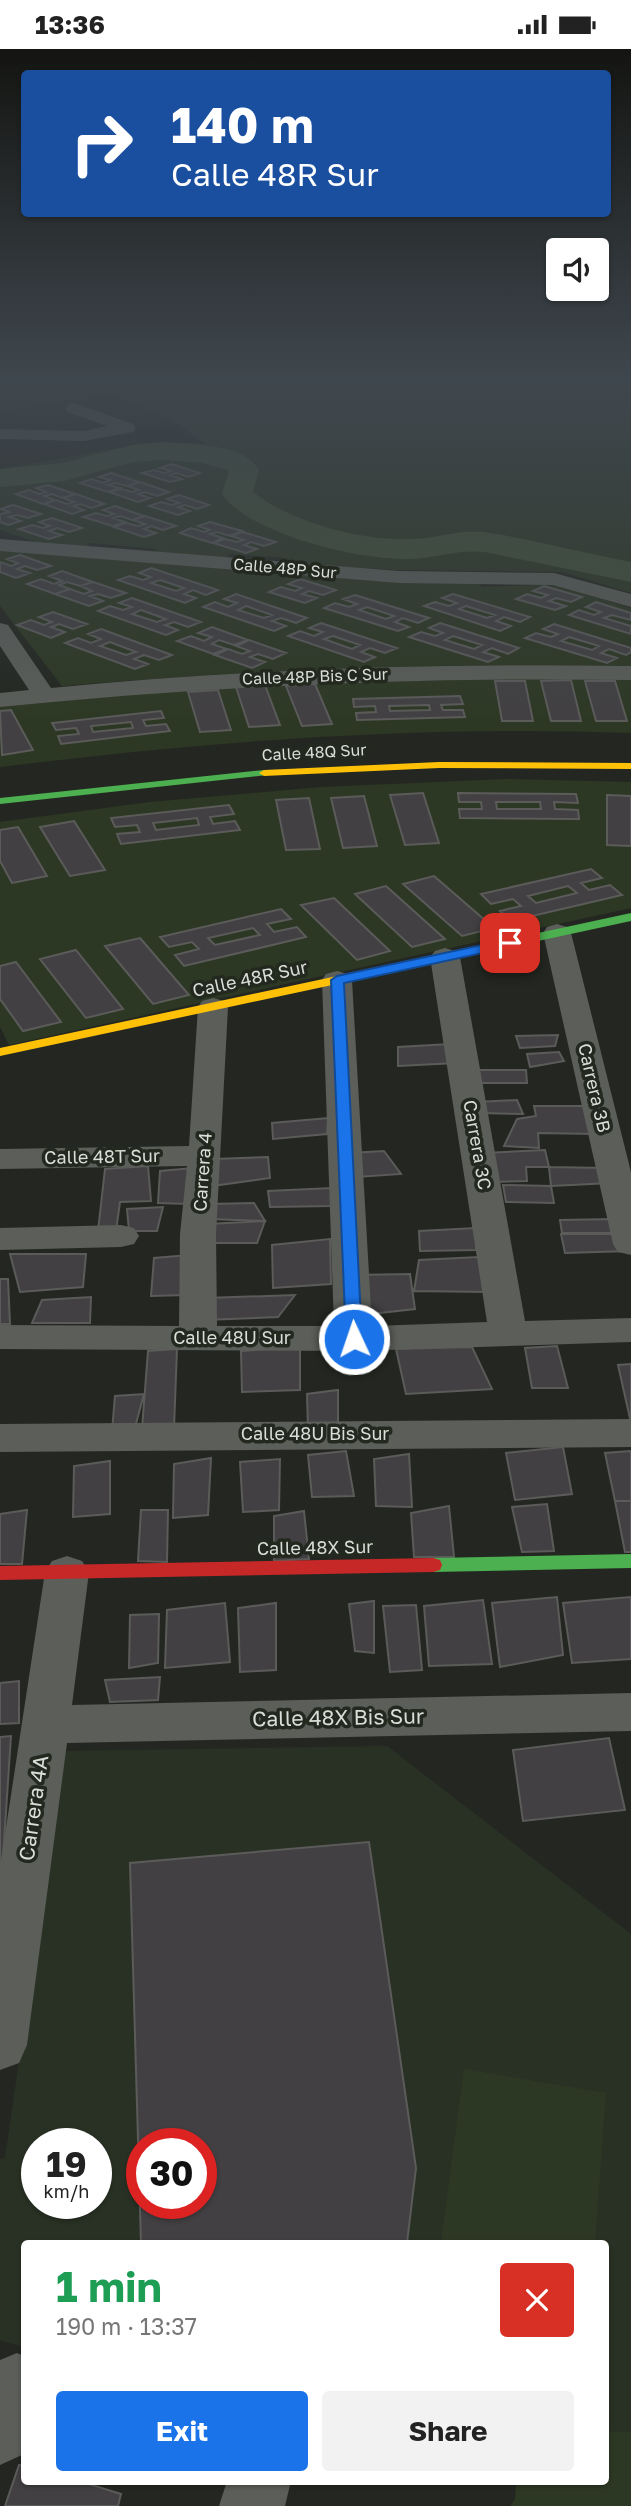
<!DOCTYPE html>
<meta charset="utf-8">
<style>
:root{--surface:#fff;--page:#f2f2f2;--text:#222;--muted:#767676;--accent:#1a73e8}
body{margin:0;font-family:"Golos Text",sans-serif;background:var(--page);color:var(--text);height:100vh;display:flex;flex-direction:column;font-size:26px;white-space:nowrap}
*{box-sizing:border-box;margin:0}
p{font-size:23px;color:var(--muted)}
.icon{flex:none;width:38px;height:38px;fill:none;stroke:currentColor;stroke-width:2;stroke-linecap:round;stroke-linejoin:round}
.map{position:relative;flex:1;overflow:hidden}
.panel{position:absolute;left:21px;top:2191px;width:588px;height:245px;display:flex;flex-direction:column;background:var(--surface);border-radius:7px;box-shadow:0 2px 5px #0004}
.panel>*{flex:none}
.hud{position:absolute;left:21px;top:21px;width:590px;height:147px;border-radius:7px;box-shadow:0 2px 5px #0004;background:#1a4fa0;color:#fff;overflow:hidden}
.buttons{position:absolute;left:546px;top:189px;display:grid;gap:14px}
.buttons a{display:grid;place-items:center;width:63px;height:63px;border-radius:7px;background:var(--surface);box-shadow:0 2px 5px #0004;font-size:35px}
.speed{position:absolute;left:21px;top:2079px;display:flex;gap:14px;font-size:35px;font-weight:700;text-align:center}
.speed>*{display:grid;place-content:center;width:91px;height:91px;border-radius:50%;background:var(--surface);box-shadow:0 2px 5px #0004;line-height:1}
.speed small{font-size:18px;font-weight:400}
.speed .limit{border:10px solid #d22;background:#fff;color:#111}
.pin{position:absolute;display:grid;place-items:center;width:60px;height:60px;color:#fff;margin:-30px;border-radius:14px;box-shadow:0 4px 10px #0006}
.me{position:absolute;width:77px;margin:-38px;rotate:357deg;stroke-linejoin:round;filter:drop-shadow(0 0 5px #0008)}
.turn{display:flex;align-items:center;gap:24px;height:147px;padding:0 35px;font-size:32px}
.turn .icon{width:91px;height:91px;stroke-width:2.5}
.turn b{display:block;font-size:49px;line-height:60px}
.round{display:grid;place-items:center;flex:none;width:74px;height:74px;border-radius:7px;background:var(--page)}
.headline{display:flex;align-items:center;justify-content:space-between;height:119px;padding:0 35px}
h1{font-size:42px;font-weight:700;line-height:52px;color:#1e9e55}
.action{display:flex;gap:14px;margin-top:auto;padding:14px 35px}
.action a{flex:1;height:80px;border-radius:7px;background:var(--accent);color:#fff;font-size:28px;font-weight:700;line-height:80px;text-align:center}
.action a+a{background:var(--page);color:var(--text)}
.status{display:flex;justify-content:space-between;align-items:center;height:49px;padding:0 35px;background:var(--surface);direction:ltr}
.status svg{height:19px;fill:currentColor}
.map>svg:first-child{display:block}
.built{fill:#293124;fill-rule:evenodd}
.green{fill:#2d3824}
.lines{fill:none;stroke-linecap:round;stroke-linejoin:round}
.river{fill:#425138;fill-rule:evenodd}
.building{fill:#424042;stroke:#5b5b5a;stroke-width:2;fill-rule:evenodd}
.street{fill:#5b5e59;fill-rule:evenodd}
.fast{fill:#4caf50;fill-rule:evenodd}
.slow{fill:#ffc107;fill-rule:evenodd}
.jam{fill:#c62828;fill-rule:evenodd}
.route{fill:#1a73e8;stroke:#114b97;stroke-width:2}
.labels{text-anchor:middle;stroke-width:7;stroke-linejoin:round;paint-order:stroke}
.far-street-label{font-size:16px;fill:#daded8;stroke:#23291f}
.street-label{font-size:18px;fill:#daded8;stroke:#23291f}
.near-street-label{font-size:21px;fill:#daded8;stroke:#23291f}
</style>
<div class="status"><b>13:36</b><svg viewBox="0 0 49 12"><path d="M0 12V9h3v3zM5 12V6h3v6zM10 12V3h3v9zM15 12V0h3v12zM26 1h20v11H26zM47 4h2v5h-2z"/></svg></div>
<div class="map">
<svg width="631" height="2457" viewBox="0 0 631 2457">
<rect width="100%" height="100%" fill="#242721"/>
<path class="built" d="M387 1697 631 1885V2383L606 2382V2194H24V2298L0 2291V2110L5 2109 64 1702ZM37 2095H96V2154H37ZM142 2095H201V2154H142Z"/>
<path class="green" d="M0 329H631V544L562 523 397 521 286 514 288 509 230 505 226 509 154 504 156 500 91 494 87 498 36 493 0 481V420L149 394 212 400 166 367 112 346 0 362Z
M0 501 480 532 481 538 555 535 631 559V617C441 613 252 621 62 637L0 557Z
M631 627V684C419 676 210 692 0 718V658L224 636Z
M507 730 631 733V859L9 996 0 978V773L150 753 322 738Z
M464 2020 606 2044 595 2194H441Z
M606 2382 631 2383V2457H510L515 2450 516 2433 606 2432Z"/>
<g class="lines">
<path class="river" d="M162 393C190 395 244 394 259 421L253 443C290 473 362 492 409 490 435 490 458 480 484 483 533 490 582 504 631 513V533L485 503C459 500 436 509 410 510 363 512 250 486 222 445L229 421 202 414 162 411 133 413 64 432 0 438V420L63 414 132 396Z"/>
</g>
<path class="building" d="M171 415 200 424 188 428 177 424 170 426 182 430 170 433 142 424 154 421 164 424 171 422 160 419Z
M111 424 139 433 127 437 115 434 108 436 120 439 108 443 80 434 92 430 103 434 110 431 99 428Z
M140 433 169 443 157 447 145 443 138 445 150 449 138 453 109 443 121 440 132 443 139 441 128 437Z
M48 436 75 445 62 449 52 445 44 447 55 451 43 455 16 445 29 441 39 445 46 443 36 439Z
M76 445 104 455 91 459 80 455 73 457 84 461 72 465 44 455 56 451 67 455 74 453 63 449Z
M179 446 209 456 197 460 185 456 178 458 190 462 178 466 149 457 161 453 172 456 179 454 167 450Z
M13 456 41 465 28 469 17 466 9 468 21 472 8 476 0 473V465L10 463 0 460Z
M115 457 144 467 132 471 120 467 113 469 125 473 113 477 83 468 96 464 107 467 114 465 103 461Z
M145 467 176 477 163 481 151 477 144 480 156 484 144 488 114 478 126 474 138 477 145 475 133 471Z
M52 469 82 479 69 483 57 479 49 482 62 486 49 490 19 480 32 476 43 479 50 477 39 473Z
M210 473 242 482 230 487 217 483 210 485 223 489 212 494 180 484 191 479 204 483 210 481 198 477Z
M243 483 276 493 264 497 251 493 244 496 257 500 246 504 213 494 225 490 237 493 244 491 231 487Z
M20 506 51 517 37 521 25 517 17 520 30 524 16 529 0 523V513L11 517 18 514 7 510Z
M151 519 218 541 206 546 193 541 184 545 196 549 185 554 118 531 130 527 143 531 151 528 139 524ZM160 531 184 539 176 542 151 534Z
M62 522 93 533 80 537 67 533 59 536 70 540 55 545 27 535 41 530 54 535 62 532 49 527Z
M300 530 336 541 323 546 309 542 302 545 317 549 305 554 269 543 281 538 295 542 302 539 288 535Z
M93 533 126 544 111 549 98 545 90 547 103 552 89 557 55 545 70 540 84 545 92 542 80 537Z
M544 537 582 548 571 553 556 549 549 552 566 557 555 561 516 550 527 545 541 549 548 546 533 542Z
M236 545 307 569 296 574 281 569 272 572 286 577 274 582 203 558 215 553 228 558 237 554 224 550ZM246 557 272 566 264 569 238 561Z
M453 545 530 568 520 573 504 568 496 572 511 577 500 582 424 557 435 553 449 557 457 554 442 549ZM466 557 495 566 487 569 459 560Z
M355 546 429 569 418 574 403 569 395 573 409 578 398 582 324 559 335 554 349 558 357 555 343 550ZM367 558 394 567 386 570 359 561Z
M132 549 201 573 188 578 174 573 165 576 178 581 166 586 98 562 110 557 123 561 132 558 119 554ZM141 561 166 570 157 573 132 565Z
M596 553 631 564V571L612 566 604 569 631 577V585L569 566 579 561 594 566 601 563 586 558Z
M53 563 87 575 73 580 59 575 51 578 65 583 51 589 17 576 31 571 44 576 52 573 39 568Z
M321 574 397 599 385 604 370 599 361 603 375 608 364 613 288 587 300 582 314 587 323 583 309 579ZM333 587 360 596 352 600 324 590Z
M440 574 519 599 508 605 492 599 483 603 499 608 488 613 409 588 421 583 435 587 443 584 429 579ZM453 587 482 596 474 600 445 591Z
M554 575 631 599V603L626 606 609 600 601 604 617 609 607 614 525 589 536 584 551 588 558 585 543 580ZM569 588 599 597 592 601 561 592Z
M212 578 248 591 234 596 219 591 212 595 227 600 213 605 177 592 191 587 204 592 212 588 198 584Z
M101 580 172 606 159 611 144 606 134 610 148 615 135 620 65 594 78 589 91 594 101 590 88 585ZM110 593 136 603 126 606 100 597Z
M249 591 286 604 273 610 258 605 250 608 265 613 252 619 215 606 228 600 242 605 250 602 236 597Z
M571 631 581 672H551L541 632Z
M495 632H525L533 672H502Z
M585 632H615L627 672H596Z
M315 635 332 675 302 677 286 637Z
M265 636 280 676 249 678 236 638Z
M218 641 231 681 200 683 188 643Z
M460 647 463 655 441 656 443 661H463L465 668 357 671 356 664 376 663 375 657 354 658 353 650ZM429 656 430 661 390 662 389 657Z
M11 661 33 701 2 706 0 662Z
M161 662 164 669 143 671 146 677 166 675 170 682 61 695 58 687 79 685 76 679 56 681 52 674ZM131 673 133 679 93 683 91 677Z
M423 744 439 794 405 796 390 746Z
M458 744 576 745 578 754 554 753 555 760 578 761 579 770 460 769 459 760H482L481 753H459ZM496 753H540L541 760H497Z
M607 746 631 747V797L607 796Z
M364 747 377 797 343 799 331 749Z
M309 749 320 800 286 801 276 751Z
M229 756 234 765 210 768 213 775 235 772 240 781 121 795 117 785 140 783 137 776 115 778 111 769ZM197 769 199 776 156 781 153 774Z
M74 772 105 821 70 827 40 778Z
M18 778 47 827 12 834 0 812V781Z
M591 820 602 829 581 834 589 841 610 836 622 846 511 872 500 862 521 857 513 850 491 855 481 845ZM568 837 577 844 536 854 528 847Z
M434 827 494 879 462 887 403 835Z
M386 837 445 890 412 898 355 845Z
M334 849 390 902 357 911 301 856Z
M281 860 291 870 267 875 274 883 297 878 306 888 184 917 175 906 199 900 192 893 169 898 160 888ZM253 879 260 886 215 896 208 889Z
M140 889 189 946 153 955 105 897Z
M76 901 123 960 86 969 40 910Z
M16 913 61 973 23 982 0 950V917Z
M558 986 555 997 520 999 516 987Z
M450 995 456 1014 398 1017V998Z
M559 1003 564 1012 530 1018 527 1005Z
M472 1021H526L527 1034H474Z
M517 1051 523 1065 480 1064 477 1053Z
M534 1057H593L596 1085 538 1084 539 1099 504 1097 517 1070 536 1067Z
M328 1069 327 1085 273 1090 272 1074Z
M545 1101 549 1118H526L527 1132 490 1133 485 1104Z
M384 1102 401 1125 357 1128 350 1104Z
M268 1108 270 1129 212 1137 213 1110Z
M148 1117 151 1152 120 1153 116 1182H98L105 1120Z
M549 1118 607 1119 611 1134 551 1137Z
M193 1119 190 1155 158 1154 160 1122Z
M503 1136 551 1137 554 1154 506 1153Z
M332 1139V1157L270 1158 268 1142Z
M254 1154 265 1172 210 1170 209 1155Z
M163 1158 157 1182H129L127 1160Z
M616 1170 620 1184H562L560 1171Z
M265 1172 257 1194H205L208 1175Z
M476 1179V1201L420 1202 419 1182Z
M561 1185H624L629 1202 565 1204Z
M330 1190 331 1235 273 1239 272 1196Z
M10 1205H86L83 1238 20 1243Z
M189 1206 186 1246 151 1247 154 1209Z
M479 1208 488 1243 414 1242 419 1211Z
M410 1225 415 1260 362 1266 355 1226Z
M0 1230H8L10 1275H0Z
M295 1246 278 1268 205 1271 206 1249Z
M91 1248 90 1274H32L42 1251Z
M557 1297 568 1339H532L525 1299Z
M300 1298V1341L242 1343 241 1302Z
M472 1298 492 1340 406 1345 396 1300Z
M177 1300 174 1379 142 1380 148 1302Z
M631 1315V1374L618 1316Z
M338 1341V1377L308 1379 307 1345Z
M144 1345 134 1382H112L115 1347Z
M563 1398 572 1445 515 1451 506 1404Z
M346 1402 354 1447 312 1448 308 1406Z
M631 1402V1452H615L605 1404Z
M409 1405 412 1458 376 1457 374 1410Z
M211 1409 208 1466 173 1469 174 1415Z
M280 1410 279 1461 243 1463 240 1413Z
M110 1412V1465L73 1468 74 1417Z
M615 1452H631V1503H625Z
M547 1455 554 1502 522 1503 512 1458Z
M449 1457 454 1508H414L411 1464Z
M27 1461 22 1515H0V1465Z
M141 1461H168L167 1513 138 1512Z
M304 1462 309 1510 274 1512V1467Z
M557 1548 563 1606 500 1618 492 1554Z
M631 1548V1610L572 1614 563 1554Z
M483 1551 492 1615 429 1617 424 1557Z
M374 1552V1604L355 1602 349 1555Z
M225 1554 230 1613 165 1619 167 1561Z
M276 1554V1621L240 1623 238 1559Z
M416 1556 422 1621 390 1623 383 1557Z
M159 1565 158 1614 129 1619 130 1566Z
M160 1628 158 1651 110 1653 105 1631Z
M19 1632V1674L0 1675V1634Z
M11 1687 2 1823H0V1688Z
M609 1689 625 1761 523 1772 513 1701Z
M369 1793 416 2119 407 2194H141L130 1814ZM142 2095H201V2154H142Z
M19 2416 24 2417V2432H79L121 2445 118 2457H5Z"/>
<g class="lines">
<path class="street" d="M74 354 133 375 136 379 133 383 84 392 0 390V380L84 382 107 377 68 363 66 359 68 355Z
M0 490 399 522 554 524 631 545V558L553 536 399 534 0 502Z
M0 574 8 576 51 639C244 620 437 614 631 617V631C420 628 210 637 0 658V644L29 641 0 597Z
M557 875 567 878 571 884 631 1123V1206L618 1203 613 1195 543 884 547 878Z
M445 899 455 902 460 908 525 1272 631 1269V1293L354 1302 0 1300V1276L179 1277 180 1185 187 1117 0 1120V1100L189 1097 198 958 202 952 213 949 224 952 228 958 216 1185 217 1277H334L322 931 326 925 337 922 348 925 352 931 372 1277 487 1273 430 908 435 902Z
M121 1176 134 1179 139 1187 134 1195 121 1198 0 1201V1179Z
M631 1370V1398L0 1403V1375Z
M67 1507 82 1512 89 1523 72 1656 631 1644V1682L67 1694 27 1996 19 2014 0 2021V1818L45 1523 52 1512Z
M17 2304 24 2307V2401L22 2406 0 2416V2311Z
M227 2432H291L285 2457H219Z"/>
<path class="fast" d="M264 721 268 722V726L0 755V749Z
M631 864V872L492 902 486 898 492 894Z
M631 1505V1519L433 1523 426 1521 424 1516 426 1511 433 1509Z"/>
<path class="slow" d="M439 713 631 714V720L439 719 264 727 259 724 264 721Z
M492 894 496 895V901L0 1007V999Z"/>
<path class="jam" d="M433 1509 440 1511 442 1516 440 1521 433 1523 0 1531V1517Z"/>
</g>
<linearGradient id="sky" x2="0" y2="1"><stop stop-color="#141512"/><stop offset="0.49" stop-color="#3f474e"/><stop offset="1" stop-color="#3f474e" stop-opacity="0"/></linearGradient>
<rect width="631" height="673" fill="url(#sky)"/>
<path class="route" d="M510 890 515 891V897L344 934 362 1290 360 1294H348L346 1290 331 931 337 927Z"/>
<g class="labels">
<g class="far-street-label">
<text transform="translate(285 519) rotate(5)" y="6">Calle 48P Sur</text>
<text transform="translate(315 627) rotate(-2)" y="6">Calle 48P Bis C Sur</text>
<text transform="translate(314 703) rotate(-3)" y="6">Calle 48Q Sur</text>
</g>
<g class="street-label">
<text transform="translate(250 930) rotate(-12)" y="6">Calle 48R Sur</text>
<text transform="translate(594 1039) rotate(77)" y="6">Carrera 3B</text>
<text transform="translate(477 1096) rotate(80)" y="6">Carrera 3C</text>
<text transform="translate(102 1108) rotate(-1)" y="6">Calle 48T Sur</text>
<text transform="translate(203 1123) rotate(-86)" y="6">Carrera 4</text>
<text x="232" y="1295">Calle 48U Sur</text>
<text x="315" y="1391">Calle 48U Bis Sur</text>
<text transform="translate(315 1499) rotate(-1)" y="6">Calle 48X Sur</text>
</g>
<g class="near-street-label">
<text transform="translate(338 1669) rotate(-1)" y="7">Calle 48X Bis Sur</text>
<text transform="translate(34 1759) rotate(-82)" y="7">Carrera 4A</text>
</g>
</g>
</svg>
<div class="buttons">
<a><svg class="icon" aria-label="sound" viewBox="0 0 24 24"><path d="M4 9h4l5-4v14l-5-4H4zM17 9q2 3 0 6"/></svg></a>
</div>
<div class="speed"><div>19<small>km/h</small></div><div class="limit">30</div></div>
<div class="pin" style="left:510px;top:894px;background:#d93025"><svg class="icon" aria-label="arrive" viewBox="0 0 24 24"><path d="M6 21V4h12l-3 4 3 4H6"/></svg></div>
<svg class="me" style="left:354px;top:1290px" viewBox="-20 -20 40 40"><circle r="17" fill="#1a73e8" stroke="#fff" stroke-width="3"/><path d="M0-11L8 9 0 5-8 9z" fill="#fff"/></svg>
<div class="hud">
<div class="turn"><svg class="icon" aria-label="right" viewBox="0 0 24 24"><path d="M7 20v-9h11M14 6l5 5-5 5"/></svg><div><b>140 m</b>Calle 48R Sur</div></div>
</div>
<section class="panel">
<div class="headline"><div><h1>1 min</h1><p>190 m · 13:37</p></div><a class="round" style="background:#d93025;color:#fff"><svg class="icon" aria-label="close" viewBox="0 0 24 24"><path d="M6 6l12 12M18 6L6 18"/></svg></a></div>
<div class="action"><a>Exit</a><a>Share</a></div>
</section>
</div>
